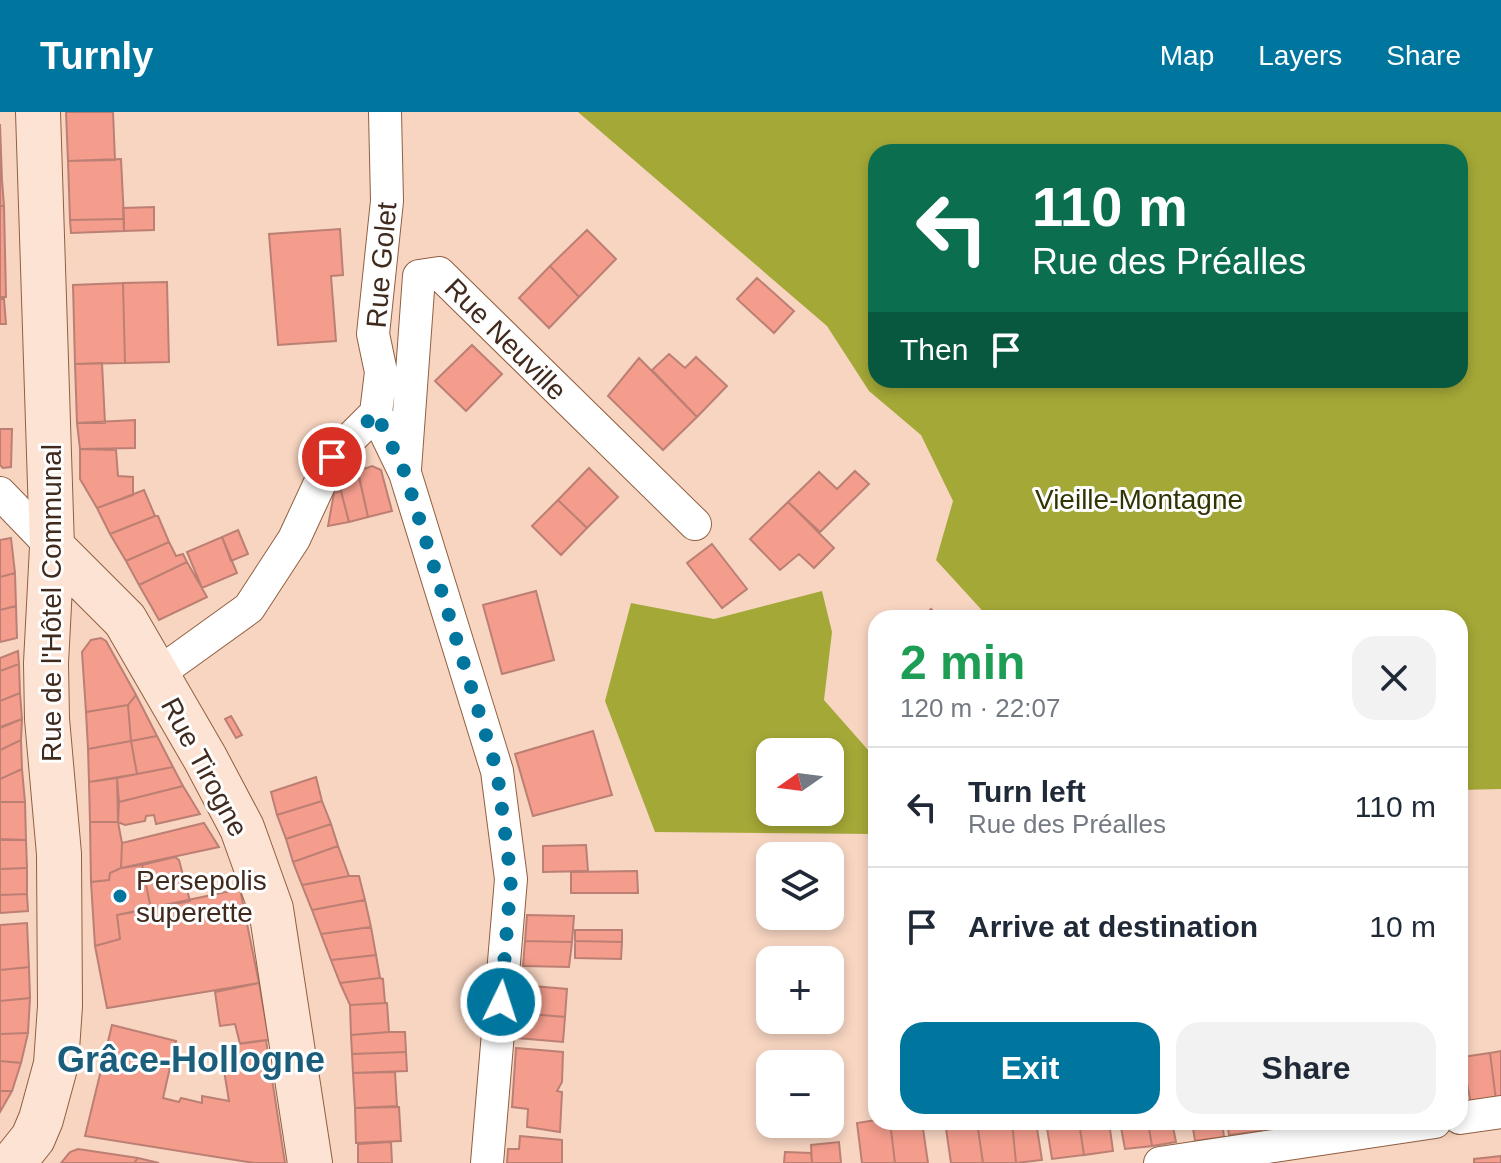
<!DOCTYPE html>
<meta charset="utf-8">
<style>
:root{--surface:#fff;--page:#f2f2f3;--text:#1f2937;--muted:#747a83;--line:#e0e1e3;--accent:#00769f}
body{margin:0;font-family:Arial,sans-serif;background:var(--page);color:var(--text);height:100vh;display:flex;flex-direction:column;font-size:30px;white-space:nowrap}
*{box-sizing:border-box;margin:0}
p{font-size:26px;color:var(--muted)}
.icon{flex:none;width:44px;height:44px;fill:none;stroke:currentColor;stroke-width:2;stroke-linecap:round;stroke-linejoin:round}
.map{position:relative;flex:1;overflow:hidden}
.panel{position:absolute;left:868px;top:498px;width:600px;height:520px;display:flex;flex-direction:column;background:var(--surface);border-radius:24px;box-shadow:0 4px 12px #0003}
.panel>*{flex:none}
.guide{position:absolute;left:868px;top:32px;width:600px;height:244px;border-radius:24px;box-shadow:0 4px 12px #0003;background:#0b6e4f;color:#fff;overflow:hidden}
.needle{width:52px;rotate:256deg}
.tools{position:absolute;left:756px;top:626px;display:grid;gap:16px}
.tools a{display:grid;place-items:center;width:88px;height:88px;border-radius:16px;background:var(--surface);box-shadow:0 4px 12px #0003;font-size:40px}
.pin{position:absolute;display:grid;place-items:center;width:68px;height:68px;color:#fff;margin:-34px;border:4px solid #fff;border-radius:50%;box-shadow:0 2px 8px #0007}
.me{position:absolute;width:88px;margin:-44px;rotate:4deg;stroke-linejoin:round;filter:drop-shadow(0 0 6px #0008)}
.turn{display:flex;align-items:center;gap:28px;height:168px;padding:0 32px;font-size:36px}
.turn .icon{width:104px;height:104px;stroke-width:2.5}
.turn b{display:block;font-size:56px;line-height:68px}
.then{display:flex;align-items:center;height:76px;padding:0 32px;background:#0003;gap:16px;font-size:30px}
.round{display:grid;place-items:center;flex:none;width:84px;height:84px;border-radius:24px;background:var(--page)}
.overview{display:flex;align-items:center;justify-content:space-between;height:136px;padding:0 32px}
h1{font-size:48px;font-weight:700;line-height:60px;color:#1e9e55}
.button{display:flex;gap:16px;margin-top:auto;padding:16px 32px}
.button a{flex:1;height:92px;border-radius:24px;background:var(--accent);color:#fff;font-size:32px;font-weight:700;line-height:92px;text-align:center}
.button a+a{background:var(--page);color:var(--text)}
ul{padding:0;list-style:none}
li{display:flex;align-items:center;gap:24px;height:120px;padding:0 32px;border-top:2px solid var(--line)}
li div{flex:1}
li b{display:block;font-size:30px}
li em{font-style:normal}
header{display:flex;align-items:center;gap:48px;box-sizing:border-box;height:112px;padding:0 40px;background:var(--accent);color:#fff}
header strong{font-size:38px}
nav{display:flex;gap:44px;margin-inline-start:auto;font-size:28px}
.map>svg:first-child{display:block}
.forest{fill:#a4a837;fill-rule:evenodd}
.building{fill:#f49d8d;stroke:#bc7f73;stroke-width:2}
.lines{fill:none;stroke-linecap:round;stroke-linejoin:round}
.street-casing{stroke:#915f40;stroke-width:34}
.secondary-casing{stroke:#915f40;stroke-width:46}
.street{stroke:#fff;stroke-width:32}
.secondary{stroke:#fde3d3;stroke-width:44}
.route{stroke:#00769f;stroke-width:14;stroke-dasharray:0 25.2}
.poi-dot{fill:#00769f;stroke:#fefefe;stroke-width:3}
.labels{text-anchor:middle;stroke-width:6;stroke-linejoin:round;paint-order:stroke}
.street-label{font-size:28px;fill:#402a1d;stroke:#fefefe}
.park-label{font-size:28px;fill:#323404;stroke:#fefefe}
.poi-label{font-size:28px;fill:#402a1d;stroke:#fefefe;text-anchor:start}
.district-label{font-size:36px;font-weight:bold;fill:#1b5e7b;stroke:#fefefe}
</style>
<header>
<strong>Turnly</strong>
<nav><a>Map</a><a>Layers</a><a>Share</a></nav>
</header>
<div class="map">
<svg width="1501" height="1051" viewBox="0 0 1501 1051">
<rect width="100%" height="100%" fill="#f7d5c1"/>
<path class="forest" d="M578 0H1501V677L1460 678V506H989L936 448 953 389 921 323 869 279 827 214ZM876 40H1460V268H876Z
M822 479 832 520 824 588 876 647V722L655 720 605 589 631 491 714 507ZM770 640H830V700H770Z"/>
<path class="building" d="M66 0H113L115 48 68 49Z
M0 12 2 68H0Z
M121 47 124 107 70 108 68 49Z
M0 68H2L4 94H0Z
M0 94H4L6 185H0Z
M154 95V118L124 119 123 96Z
M124 107V119L71 121 70 108Z
M340 117 343 163 331 164 336 229 278 233 269 122Z
M587 118 616 147 579 185 550 154Z
M550 154 579 185 549 216 519 186Z
M757 166 794 199 774 221 737 187Z
M167 170 169 250 125 251 123 171Z
M123 171 125 251 75 252 73 173Z
M0 187H4L6 212H0Z
M472 233 502 262 466 299 435 269Z
M669 242 685 256 696 245 727 274 697 305 652 258Z
M639 246 697 305 663 338 608 284Z
M102 251 105 311H77L75 252Z
M135 308V336L80 337 77 311Z
M0 317H12L11 355 3 356 0 353Z
M80 337 116 338 118 364 133 365V383L97 396 80 367Z
M372 354 381 358 392 399 368 405 358 359Z
M589 356 618 385 587 416 558 388Z
M855 359 869 372 820 420 788 390 819 360 837 377Z
M358 361 368 405 349 410 339 372Z
M144 378 155 404 110 422 97 396Z
M341 379 349 410 328 414 334 381Z
M558 388 587 416 561 443 532 414Z
M788 390 834 436 814 456 799 442 780 458 750 427Z
M155 404H158L169 430 126 449 110 422Z
M238 418 248 442 231 449 222 425Z
M222 425 237 461 202 476 187 440Z
M11 426 15 461 0 465V428Z
M169 430 176 444 183 442 187 450 139 473 126 449Z
M712 432 747 477 722 496 687 451Z
M187 450 207 485 159 508 139 473Z
M15 461 16 494 0 498V465Z
M536 479 554 548 502 562 483 493Z
M16 494 17 526 0 530V498Z
M931 497 939 506H922Z
M101 526 106 529 136 583 128 593 86 600 82 540 91 528Z
M18 539 19 552 0 559V546Z
M19 552 20 581 0 589V559Z
M20 581 22 607 0 615V589Z
M136 583 157 624 131 629 128 593Z
M128 593 131 629 88 637 86 600Z
M231 604 242 623 236 626 225 607Z
M22 607 21 628 0 638V616Z
M593 619 612 683 533 704 515 642Z
M157 624 173 655 137 662 131 629Z
M21 628 22 657 0 667V638Z
M131 629 137 662 89 670 88 637Z
M173 655 183 674 119 690 117 666Z
M22 657 25 690H0V667Z
M316 665 322 689 277 703 271 680Z
M117 666 118 710H90L89 670Z
M183 674 200 702 156 712 154 703 146 704 145 709 125 713 118 710 119 690Z
M322 689 331 712 286 727 277 703Z
M0 690H25L26 728 0 727Z
M90 710H118L122 731 121 756 110 761 109 768 91 770Z
M204 711 219 735 121 756 122 731Z
M331 712 338 734 293 750 286 727Z
M0 728H26L27 756 0 757Z
M586 733 588 759 543 760V734Z
M338 734 349 764 302 773 293 750Z
M175 745 179 748 190 789 151 797 142 753Z
M142 753 151 797 117 803 120 827 95 834 91 770 109 768 110 761 121 756Z
M27 756V782L0 783V757Z
M637 759 638 781H571V760Z
M349 764H359L365 788 312 798 302 773Z
M240 777 259 871 107 896 95 834 120 827 117 803Z
M27 782 28 799 0 801V783Z
M365 788 371 815 321 822 312 798Z
M527 803 574 804 572 830 525 829Z
M27 811 29 855 0 858V813Z
M371 815 376 843 331 848 321 822Z
M575 818H622V830L575 829Z
M525 829 572 830 569 855 523 854Z
M575 829 622 830 621 847 575 846Z
M376 843 380 866 340 871 331 848Z
M29 855 30 886 0 889V858Z
M380 866 383 867 385 891 350 893 340 871Z
M259 871 269 928 240 932 235 912 220 914 215 880Z
M521 873 567 877 565 905 519 901Z
M30 886 28 921 0 922V889Z
M387 891 389 920 351 923 350 893Z
M519 901 565 905 563 930 517 926Z
M112 913 176 929 163 986 179 990 181 986 202 991V984L229 989 220 934 266 928 285 1051H254L85 1024Z
M389 920H405L406 940 352 942 351 923Z
M28 921 21 951 0 949V922Z
M516 936 563 940 562 970 557 979 562 980 560 1020 527 1015 528 997 512 995Z
M1501 939V987L1496 988 1490 941Z
M406 940 407 959 353 961 352 942Z
M1490 941 1496 988 1471 992 1462 945Z
M0 949 21 951 12 979H0Z
M395 960 397 994 355 996 353 961Z
M0 979H12L0 1000Z
M399 995 401 1029 356 1031 355 996Z
M876 1008 890 1010 895 1051H862L857 1011Z
M890 1010H922L928 1051H895Z
M945 1010H977L983 1051H951Z
M977 1010H1012L1016 1051H983Z
M1012 1010H1036L1042 1048 1016 1051Z
M1046 1010H1079L1084 1043 1052 1047Z
M1079 1010H1109L1113 1039 1084 1043Z
M1120 1010H1148L1152 1034 1125 1037Z
M1148 1010H1172L1176 1030 1152 1034Z
M1192 1010H1222L1224 1025 1195 1029Z
M1227 1010H1261L1262 1019 1229 1023Z
M1266 1010H1291L1292 1015 1267 1018Z
M1291 1010H1316V1012L1292 1015Z
M520 1024 562 1028V1051H507L508 1037H519Z
M391 1030 392 1051H358V1032Z
M839 1030 841 1051H812L811 1033Z
M78 1037 138 1046 134 1051H61L70 1040Z
M785 1040 811 1041 812 1051H784Z
M1501 1044V1051H1474V1047Z
M138 1046 159 1051H134Z"/>
<g class="lines">
<g class="street-casing">
<path id="street" d="M385 0 387 89 373 222 381 260 376 301 405 361 497 659 511 767 487 1051
M405 357 419 164 439 161 695 412
M0 381 52 435
M156 563 249 496 294 427 332 345 376 301
M1460 1006 1501 1000
M1160 1051 1435 1010"/>
</g>
<g class="secondary-casing">
<path id="secondary" d="M52 435 125 508 205 646 242 716 271 797 310 1051
M13 1051 33 1026 41 1007 56 952 60 894 59 742 47 607 46 551 52 435 38 0"/>
</g>
<use href="#street" class="street"/>
<use href="#secondary" class="secondary"/>
</g>
<g class="lines">
<path class="route" d="M332 345 376 301 405 361 497 659 511 767 501 890"/>
</g>
<circle class="poi-dot" cx="120" cy="784" r="8"/>
<g class="labels">
<g class="street-label">
<text transform="translate(381 153) rotate(-85)" y="10">Rue Golet</text>
<text transform="translate(506 227) rotate(45)" y="10">Rue Neuville</text>
<text transform="translate(51 491) rotate(-90)" y="10">Rue de l'Hôtel Communal</text>
<text transform="translate(205 655) rotate(62)" y="10">Rue Tirogne</text>
</g>
<g class="park-label">
<text x="1139" y="397">Vieille-Montagne</text>
</g>
<g class="poi-label">
<text x="136" y="778">Persepolis<tspan x="136" dy="32">superette</tspan></text>
</g>
<g class="district-label">
<text x="191" y="960">Grâce-Hollogne</text>
</g>
</g>
</svg>
<div class="tools">
<a><svg class="needle" viewBox="-14 -14 28 28"><path d="M0-13l5 13h-10z" fill="#e53935"/><path d="M0 13l5-13h-10z" fill="#747a83"/></svg></a>
<a><svg class="icon" aria-label="layers" viewBox="0 0 24 24"><path d="M12 4l9 5-9 5-9-5zM3 14l9 5 9-5"/></svg></a>
<a>+</a>
<a>−</a>
</div>
<div class="pin" style="left:332px;top:345px;background:#d93025"><svg class="icon" aria-label="arrive" viewBox="0 0 24 24"><path d="M6 21V4h12l-3 4 3 4H6"/></svg></div>
<svg class="me" style="left:501px;top:890px" viewBox="-20 -20 40 40"><circle r="17" fill="#00769f" stroke="#fff" stroke-width="3"/><path d="M0-11L8 9 0 5-8 9z" fill="#fff"/></svg>
<div class="guide">
<div class="turn"><svg class="icon" aria-label="left" viewBox="0 0 24 24"><path d="M17 20v-9H6M10 6l-5 5 5 5"/></svg><div><b>110 m</b>Rue des Préalles</div></div>
<div class="then">Then<svg class="icon" aria-label="arrive" viewBox="0 0 24 24"><path d="M6 21V4h12l-3 4 3 4H6"/></svg></div>
</div>
<section class="panel">
<div class="overview"><div><h1>2 min</h1><p>120 m · 22:07</p></div><a class="round"><svg class="icon" aria-label="close" viewBox="0 0 24 24"><path d="M6 6l12 12M18 6L6 18"/></svg></a></div>
<ul>
<li><svg class="icon" aria-label="left" viewBox="0 0 24 24"><path d="M17 20v-9H6M10 6l-5 5 5 5"/></svg><div><b>Turn left</b><p>Rue des Préalles</p></div><em>110 m</em></li>
<li><svg class="icon" aria-label="arrive" viewBox="0 0 24 24"><path d="M6 21V4h12l-3 4 3 4H6"/></svg><div><b>Arrive at destination</b></div><em>10 m</em></li>
</ul>
<div class="button"><a>Exit</a><a>Share</a></div>
</section>
</div>
